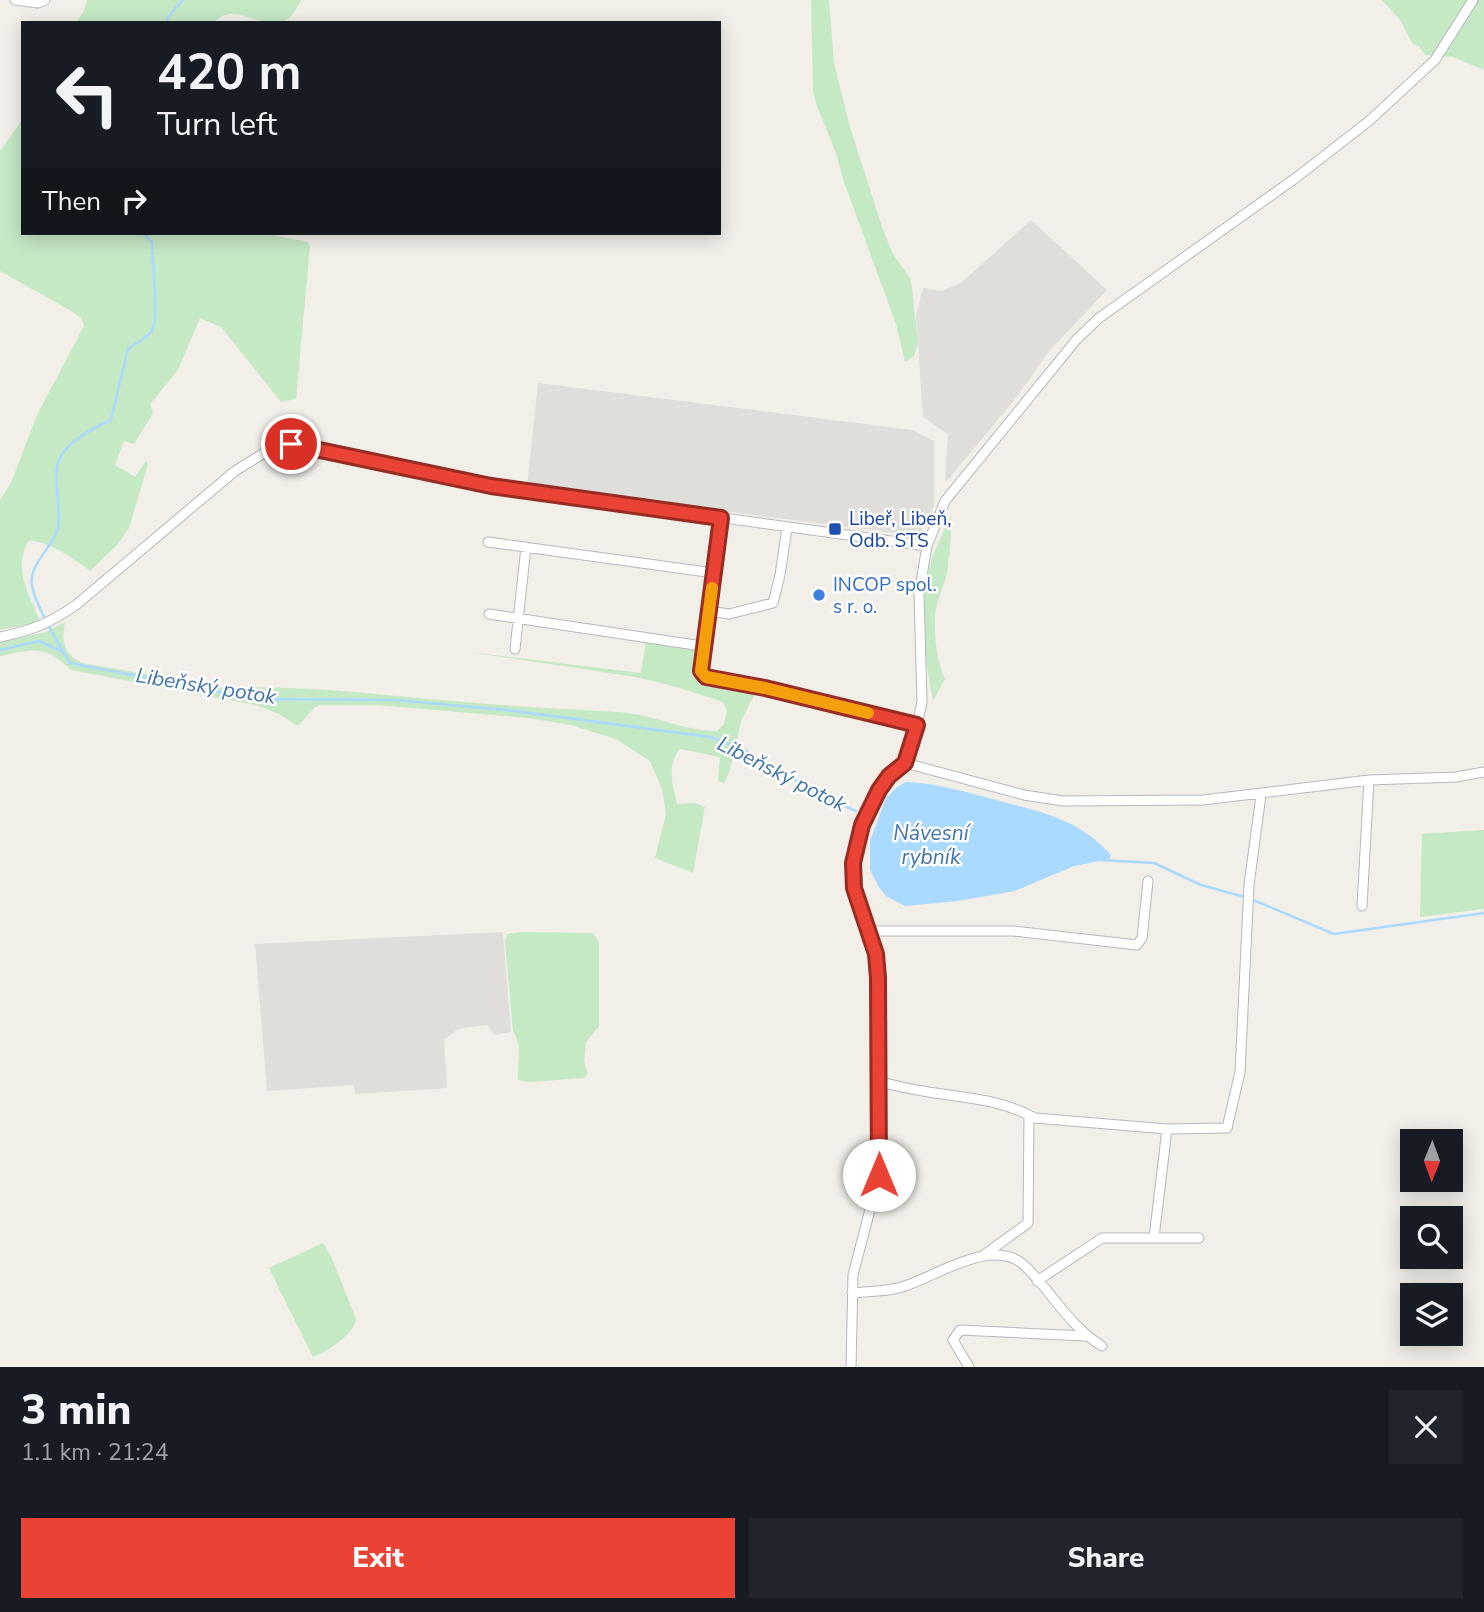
<!DOCTYPE html>
<meta charset="utf-8">
<style>
:root{--surface:#171b24;--page:#20242c;--text:#f1f3f6;--muted:#9ea1a6;--accent:#ea4335}
body{margin:0;font-family:"Nunito Sans",sans-serif;background:var(--page);color:var(--text);height:100vh;display:flex;flex-direction:column;font-size:26px;white-space:nowrap}
*{box-sizing:border-box;margin:0}
p{font-size:23px;color:var(--muted)}
.icon{flex:none;width:38px;height:38px;fill:none;stroke:currentColor;stroke-width:2;stroke-linecap:round;stroke-linejoin:round}
.map{position:relative;height:1367px;overflow:hidden}
.drawer{display:flex;flex-direction:column;background:var(--surface);flex:1}
.drawer>*{flex:none}
.top-card{position:absolute;left:21px;top:21px;width:700px;height:214px;border-radius:0px;box-shadow:0 4px 18px #0003;background:#171b24;color:var(--text);overflow:hidden}
.needle{width:46px;rotate:181deg}
.tools{position:absolute;left:1400px;top:1129px;display:grid;gap:14px}
.tools a{display:grid;place-items:center;width:63px;height:63px;border-radius:0px;background:var(--surface);box-shadow:0 4px 18px #0003;font-size:35px}
.pin{position:absolute;display:grid;place-items:center;width:60px;height:60px;color:#fff;margin:-30px;border:4px solid #fff;border-radius:50%;box-shadow:0 2px 7px #0007}
.me{position:absolute;width:77px;margin:-38px;rotate:0deg;stroke-linejoin:round;filter:drop-shadow(0 0 5px #0008)}
.turn{display:flex;align-items:center;gap:24px;height:147px;padding:0 21px;font-size:32px}
.turn .icon{width:91px;height:91px;stroke-width:2.5}
.turn b{display:block;font-size:49px;line-height:60px}
.then{display:flex;align-items:center;height:66px;padding:0 21px;background:#0003;gap:14px;font-size:26px}
.round{display:grid;place-items:center;flex:none;width:74px;height:74px;border-radius:0px;background:var(--page)}
.headline{display:flex;align-items:center;justify-content:space-between;height:119px;padding:0 21px}
h1{font-size:42px;font-weight:800;line-height:52px}
.primary-button{display:flex;gap:14px;margin-top:auto;padding:14px 21px}
.primary-button a{flex:1;height:80px;border-radius:0px;background:var(--accent);color:#fff;font-size:28px;font-weight:800;line-height:80px;text-align:center}
.primary-button a+a{background:var(--page);color:var(--text)}
.map>svg:first-child{display:block}
.industrial{fill:#e0deda}
.green{fill:#c5e8c5}
.water{fill:#aadaff}
.lines{fill:none;stroke-linecap:round;stroke-linejoin:round}
.stream{stroke:#aadaff;stroke-width:2.5}
.minor-casing{stroke:#b5b8bc;stroke-width:11}
.minor{stroke:#fff;stroke-width:9}
.route-casing{stroke:#982c22;stroke-width:18}
.route{stroke:#ea4335;stroke-width:12}
.slow{stroke:#f59e0b;stroke-width:12}
.transit-dot{fill:#1a4fb4;stroke:#fff;stroke-width:2.5}
.shop-dot{fill:#3f7fe0;stroke:#fff;stroke-width:2.5}
.labels{text-anchor:middle;stroke-width:5;stroke-linejoin:round;paint-order:stroke}
.transit-label{font-size:19px;fill:#164399;stroke:#fff;text-anchor:start}
.shop-label{font-size:19px;fill:#366cbe;stroke:#fff;text-anchor:start}
.water-label{font-size:21px;font-style:italic;fill:#4174aa;stroke:#fff}
</style>
<div class="map">
<svg width="1484" height="1367" viewBox="0 0 1484 1367">
<rect width="100%" height="100%" fill="#f1efe8"/>
<path class="industrial" d="M1031 220 1107 290 1050 350 1015 399 947 481 945 480 948 434 923 417 916 315 923 288 942 291 961 283Z
M538 383 913 430 934 441V506L918 536 527 486Z
M503 932 511 1032 494 1035 487 1025 458 1029 444 1040 447 1088 356 1094 353 1085 267 1091 255 944Z"/>
<path class="green" d="M87 0H302C297 6 292 19 284 21 262 30 231 0 214 23H76L84 11Z
M811 0H829L834 63 850 127 883 230 893 254 911 280 918 343 914 356 905 362 896 324 844 182 836 153 817 106 813 91Z
M1382 0H1484V70L1453 57 1425 55 1419 46 1413 44 1400 20Z
M23 119V233H261L308 242 310 246 296 399 281 402 221 327 200 318 178 370 150 404 153 413 134 444 124 441 115 465 135 477 146 461 148 464 129 528 118 544 90 571C71 556 53 544 29 540 12 570 29 593 40 622L0 630V500L11 483 37 415 84 326 81 318 73 312 0 271V151Z
M951 516C951 537 950 557 946 577 943 588 938 598 936 609 933 628 936 662 945 679L933 701C925 659 918 608 930 566 934 549 944 532 951 516Z
M65 622C61 641 64 655 82 663L224 688C301 684 378 695 453 701 508 706 564 709 618 712 652 714 684 731 717 731L724 724 727 710 723 702 677 687 636 677 469 652 641 673 646 641 694 648 692 677 745 688 755 694 741 721 730 770 724 783 718 781 720 757 680 749C666 766 673 784 677 804L695 803 705 807 693 873 655 858 666 814 662 789 650 761 616 739 571 725 528 718 377 705H320L314 708 298 726 279 714 256 705 71 670C45 644 33 649 0 656V642L46 632Z
M1484 830V909L1420 917 1422 834Z
M521 932 593 933 599 942V1026L586 1042 584 1062 588 1073 584 1078 530 1082 518 1080C517 1065 523 1043 513 1032L505 941 507 934Z
M323 1243 331 1256 356 1319C355 1333 326 1353 313 1357L269 1268Z"/>
<path class="water" d="M906 782C937 783 966 792 996 800 1041 812 1078 818 1111 855L1109 859 1074 866 1015 891 958 901 905 906 886 896 879 887 870 870V841L886 798 897 787Z"/>
<g class="lines">
<path class="stream" d="M167 23V18L183 0
M143 233 152 242C152 260 160 321 151 332 145 339 134 344 128 349L111 420C94 428 69 440 60 458 51 476 62 508 58 528 53 548 28 564 32 586 36 606 59 645 70 663L257 699 395 700 507 710 710 737 745 750 828 799 856 811
M0 650 39 641 63 652
M1100 860 1154 863 1201 885 1245 897
M1251 899 1334 934 1484 913"/>
<g class="minor-casing">
<path id="minor" d="M15 0 38 3 45 0
M721 518 700 671 706 677 765 688 917 725
M488 542 714 573
M708 611 729 614 773 603 780 575 787 528
M489 614 702 646
M0 637C33 630 48 624 76 605L235 471 272 448 291 444 491 486 927 546
M515 649 526 547
M905 763 1024 795 1063 801 1203 800 1369 780 1456 777 1484 772
M1362 906 1369 780
M869 931H1013L1137 945 1142 938 1148 881
M879 1082C894 1085 908 1089 923 1091 963 1098 998 1098 1035 1118L1167 1129 1227 1128 1240 1072 1249 885 1261 795
M1154 1238H1199
M984 1255 1028 1223 1029 1115
M1037 1281 1102 1238H1154L1167 1129
M852 1293C869 1291 889 1292 905 1286 938 1275 995 1236 1025 1266 1052 1292 1069 1326 1102 1346
M851 1367 853 1275 879 1175 878 978 876 954 854 888 853 863 862 825 879 790 889 776 905 763 917 725 922 702 919 594 927 546 945 501 1077 339 1099 318 1297 177 1369 121 1435 60 1473 0
M969 1367 953 1340 960 1330 1085 1336"/>
</g>
<use href="#minor" class="minor"/>
</g>
<g class="lines">
<g class="route-casing">
<path id="route" d="M291 444 491 486 721 518 701 671 706 677 765 688 917 725 905 763 889 776 879 790 862 825 853 863 854 888 876 954 878 978 879 1175"/>
</g>
<use href="#route" class="route"/>
<path class="slow" d="M712 588 701 671 706 677 765 688 868 713"/>
</g>
<rect class="transit-dot" x="828" y="522" width="14" height="14" rx="3.5"/>
<circle class="shop-dot" cx="819" cy="595" r="7"/>
<g class="labels">
<g class="transit-label">
<text x="849" y="525">Libeř, Libeň,<tspan x="849" dy="22">Odb. STS</tspan></text>
</g>
<g class="shop-label">
<text x="833" y="591">INCOP spol.<tspan x="833" dy="22">s r. o.</tspan></text>
</g>
<g class="water-label">
<text transform="translate(206 686) rotate(9)" y="7">Libeňský potok</text>
<text transform="translate(782 774) rotate(27)" y="7">Libeňský potok</text>
<text x="931" y="840">Návesní<tspan x="931" dy="24">rybník</tspan></text>
</g>
</g>
</svg>
<div class="tools">
<a><svg class="needle" viewBox="-14 -14 28 28"><path d="M0-13l5 13h-10z" fill="#e53935"/><path d="M0 13l5-13h-10z" fill="#9ea1a6"/></svg></a>
<a><svg class="icon" aria-label="search" viewBox="0 0 24 24"><circle cx="10" cy="10" r="6"/><path d="M15 15l6 6"/></svg></a>
<a><svg class="icon" aria-label="layers" viewBox="0 0 24 24"><path d="M12 4l9 5-9 5-9-5zM3 14l9 5 9-5"/></svg></a>
</div>
<div class="pin" style="left:291px;top:444px;background:#d93025"><svg class="icon" aria-label="arrive" viewBox="0 0 24 24"><path d="M6 21V4h12l-3 4 3 4H6"/></svg></div>
<svg class="me" style="left:879px;top:1175px" viewBox="-20 -20 40 40"><circle r="19" fill="#fff"/><path d="M0-13L10 11 0 6-10 11z" fill="#ea4335"/></svg>
<div class="top-card">
<div class="turn"><svg class="icon" aria-label="left" viewBox="0 0 24 24"><path d="M17 20v-9H6M10 6l-5 5 5 5"/></svg><div><b>420 m</b>Turn left</div></div>
<div class="then">Then<svg class="icon" aria-label="right" viewBox="0 0 24 24"><path d="M7 20v-9h11M14 6l5 5-5 5"/></svg></div>
</div>
</div>
<section class="drawer">
<div class="headline"><div><h1>3 min</h1><p>1.1 km · 21:24</p></div><a class="round"><svg class="icon" aria-label="close" viewBox="0 0 24 24"><path d="M6 6l12 12M18 6L6 18"/></svg></a></div>
<div class="primary-button"><a>Exit</a><a>Share</a></div>
</section>
